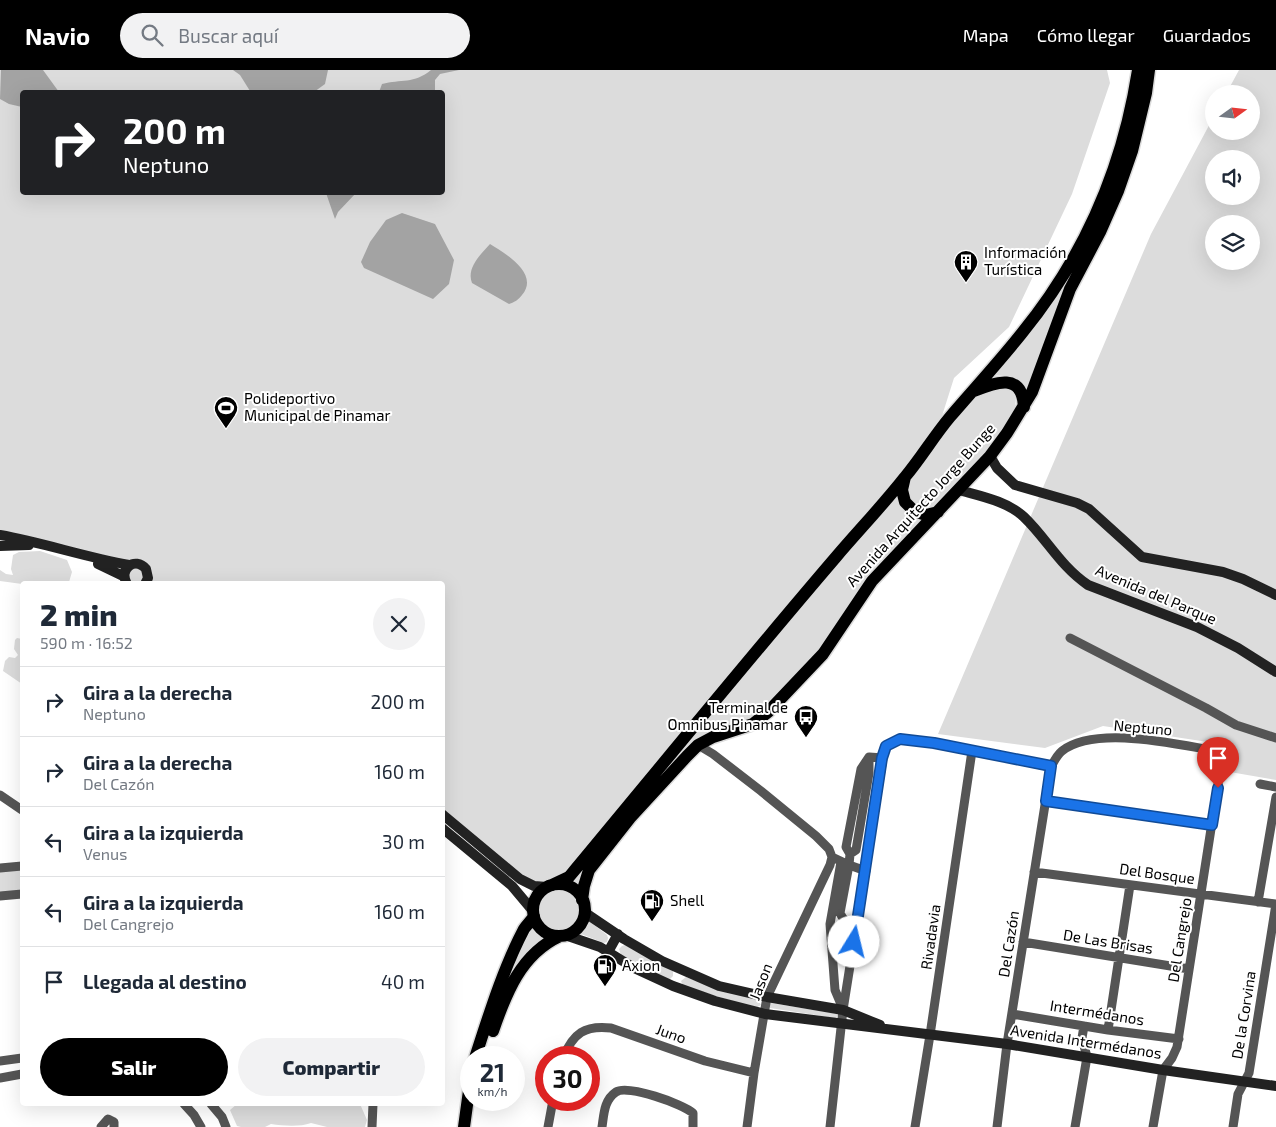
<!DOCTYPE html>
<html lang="es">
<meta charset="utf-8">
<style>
:root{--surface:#fff;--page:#f2f2f3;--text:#1f2937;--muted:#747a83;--line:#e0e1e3;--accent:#000}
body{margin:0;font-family:"Exo 2",sans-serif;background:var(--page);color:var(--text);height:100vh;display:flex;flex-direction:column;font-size:19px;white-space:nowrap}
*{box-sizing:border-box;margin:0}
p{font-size:16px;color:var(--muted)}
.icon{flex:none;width:28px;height:28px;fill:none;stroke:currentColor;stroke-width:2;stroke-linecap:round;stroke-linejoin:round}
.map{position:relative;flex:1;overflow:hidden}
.panel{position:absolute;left:20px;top:511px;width:425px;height:525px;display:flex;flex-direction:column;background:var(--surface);border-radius:5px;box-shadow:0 5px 20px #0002}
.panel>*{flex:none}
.banner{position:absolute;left:20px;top:20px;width:425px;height:105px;border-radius:5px;box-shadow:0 5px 20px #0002;background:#202124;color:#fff;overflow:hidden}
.needle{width:32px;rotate:75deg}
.buttons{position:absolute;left:1205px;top:15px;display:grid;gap:10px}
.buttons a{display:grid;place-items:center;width:55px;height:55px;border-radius:50%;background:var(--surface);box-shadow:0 5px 20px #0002;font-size:25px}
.speed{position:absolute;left:460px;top:976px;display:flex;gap:10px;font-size:25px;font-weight:700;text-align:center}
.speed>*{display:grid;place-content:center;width:65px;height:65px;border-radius:50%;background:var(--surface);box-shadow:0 5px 20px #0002;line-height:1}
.speed small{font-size:12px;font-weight:400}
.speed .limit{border:8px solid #d22;background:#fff;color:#111}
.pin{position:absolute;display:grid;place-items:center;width:42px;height:42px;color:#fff;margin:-51px -21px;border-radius:50% 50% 50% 0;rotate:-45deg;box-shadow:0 0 5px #0007}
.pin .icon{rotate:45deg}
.me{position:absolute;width:55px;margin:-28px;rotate:9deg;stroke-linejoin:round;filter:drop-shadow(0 0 4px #0008)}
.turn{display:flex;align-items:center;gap:18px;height:105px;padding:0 20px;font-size:22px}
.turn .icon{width:65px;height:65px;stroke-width:2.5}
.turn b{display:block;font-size:35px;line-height:42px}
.round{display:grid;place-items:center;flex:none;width:52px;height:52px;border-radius:26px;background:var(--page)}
.head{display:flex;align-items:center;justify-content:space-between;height:85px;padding:0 20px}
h1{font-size:30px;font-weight:800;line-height:38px}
.button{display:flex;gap:10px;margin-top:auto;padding:10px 20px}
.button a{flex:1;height:58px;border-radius:30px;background:var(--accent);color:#fff;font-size:20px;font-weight:800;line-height:58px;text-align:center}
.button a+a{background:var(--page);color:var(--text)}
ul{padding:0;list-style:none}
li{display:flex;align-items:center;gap:15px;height:70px;padding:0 20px;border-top:1px solid var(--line)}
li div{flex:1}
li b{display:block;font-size:19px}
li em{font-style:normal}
header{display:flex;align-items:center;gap:30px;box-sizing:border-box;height:70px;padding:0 25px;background:var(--accent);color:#fff}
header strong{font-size:24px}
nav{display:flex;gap:28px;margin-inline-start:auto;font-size:18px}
.search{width:350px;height:45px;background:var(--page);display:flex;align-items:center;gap:12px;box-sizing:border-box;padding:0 18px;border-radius:28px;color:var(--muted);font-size:19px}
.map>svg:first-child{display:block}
.green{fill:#dcdcdc;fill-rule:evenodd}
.water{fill:#a3a3a3}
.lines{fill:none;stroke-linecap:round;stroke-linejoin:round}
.primary-casing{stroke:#dbdbdb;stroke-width:15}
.minor{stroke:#555;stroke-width:9}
.secondary{stroke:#222;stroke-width:10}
.primary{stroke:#000;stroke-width:12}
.route-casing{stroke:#114b97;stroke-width:12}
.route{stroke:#1a73e8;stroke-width:9}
.labels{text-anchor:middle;stroke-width:4;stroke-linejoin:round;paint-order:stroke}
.poi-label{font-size:15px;fill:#000;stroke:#fff;text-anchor:start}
.street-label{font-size:15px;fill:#000;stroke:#fff}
</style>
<header>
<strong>Navio</strong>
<div class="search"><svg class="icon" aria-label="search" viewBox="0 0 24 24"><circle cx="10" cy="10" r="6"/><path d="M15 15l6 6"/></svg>Buscar aquí</div>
<nav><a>Mapa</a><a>Cómo llegar</a><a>Guardados</a></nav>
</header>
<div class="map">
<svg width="1276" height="1057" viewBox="0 0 1276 1057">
<rect width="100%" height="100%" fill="#fff"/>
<path class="green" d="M0 0H1107L1110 13 1072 124 1009 257 954 308 942 346 905 407 569 807 534 816 443 744 442 514H127L94 490 46 475 0 476ZM22 22H442V122H22Z
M1146 0 1030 313 1026 319C1018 305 1006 304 991 306L1064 212Z
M1239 0H1276V710L1230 702 1234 676 1103 656 1045 678 938 664 1151 164 1214 46V61H1251V24H1226ZM1214 89H1251V126H1214ZM1214 154H1251V191H1214Z
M1004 317C1009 319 1013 321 1015 327 1023 353 951 420 932 440 911 436 908 429 909 407L974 326Z
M899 422 924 450 831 567 770 633 754 646 693 674 580 821 575 816 566 812Z
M40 481 67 490 72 502 69 512 66 514H22L0 511V500L6 504 13 505 11 499 13 485 19 482Z
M17 568 22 569V614L3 601 5 591 9 587 15 588 18 585 14 579 15 570Z
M22 795V824L0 826V797Z
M538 839a21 21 0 1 1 42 0a21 21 0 1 1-42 0Z
M588 850 607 865 608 868 607 872 604 873 581 864Z
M531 857 535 863 545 869C531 879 520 888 512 903L509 902Z
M625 875 673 901V906L670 909H665L621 885 619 879 622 876Z
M686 907 723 921 758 929 761 935 756 938 683 916 681 911Z
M771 933 838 944V946L835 948 770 938 769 934Z
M237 1034H360L367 1050 365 1057H327L311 1053C300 1057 284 1056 271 1054L265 1057H241L237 1056 230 1040Z"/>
<path class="water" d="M1 0H43L59 22H22V37L9 34 0 29Z
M233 0H328L325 14 314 22H256L250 21 240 5Z
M431 0H459L440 4 435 10V22H379L382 14C401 9 414 14 431 0Z
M326 123V122L356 123 338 142 335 149Z
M402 143 435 154 454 190 449 214 433 229 364 198 361 192 370 172 386 150Z
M490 174C505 183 540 204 522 225 518 230 515 232 509 234L472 213C466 198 481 184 490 174Z"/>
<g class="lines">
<g class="primary-casing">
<path id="primary" d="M974 321C996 312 1022 302 1024 337
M905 407 902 420 905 432 914 441 926 445 938 442
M533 840a26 26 0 1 1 52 0a26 26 0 1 1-52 0Z
M552 815 569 807C658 700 746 592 836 487 859 460 883 435 905 407 921 388 934 366 950 347 974 319 999 292 1022 263 1084 187 1123 97 1138 0
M582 830 584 816 589 800 630 748 687 686 698 675 713 667 753 654 768 642 823 584 872 511 990 386 1007 363 1032 322 1070 219 1100 162 1118 121 1132 81 1146 23 1149 0
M493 961C506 923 521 884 560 866
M475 988C489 945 503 899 524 859 527 855 531 851 534 846
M464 1057 471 1006"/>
</g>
<path class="minor" d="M1070 568 1206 638 1236 655 1276 668
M698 675 713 684 761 721 816 766 829 779 832 787 849 795 840 843C844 852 848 853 857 855
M1260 714 1276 717
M0 725 22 740
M1045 731 1212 755
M850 784 856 780 869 703V687
M841 792 830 854 835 920 843 939
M0 798 22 796
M866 801 849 795 850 784 846 777 861 699 869 687 883 688
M1034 802 1276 834
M0 826 22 824
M1258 832 1276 727
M1023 872 1189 899
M1012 944 1108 960 1179 969
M1108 960 1130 815
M563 988C573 963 585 955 611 958L705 991 754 1003
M0 991 22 988
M0 1008 22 1004
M184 1034 194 1045 201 1057
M211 1034 222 1047 226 1057
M101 1057 108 1049 114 1052V1057
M372 1057 373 1034
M548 1057 553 1030
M602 1057C604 1044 604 1030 616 1022 627 1014 683 1034 693 1043V1057
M747 1057 754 1003 767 927 830 795 832 787
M830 1057 843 940 883 688 886 676 901 669 934 673 1051 697
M915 1057 930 965 972 681
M997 1057 1007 974 1051 697C1054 691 1057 685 1062 681 1097 654 1182 676 1223 682L1177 977 1172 988 1163 1000 1153 1057
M1075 1057 1087 987 1082 968 1084 956
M1233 1057 1238 1024 1249 1003 1276 834"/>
<path class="secondary" d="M990 386 997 398 1015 415 1077 433 1089 439 1142 487 1223 502 1243 509 1276 525
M959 420C980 426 1007 431 1024 447 1047 469 1060 496 1088 515L1197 557 1238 578 1276 602
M0 465C44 473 85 487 129 495
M0 476 29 475
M98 494 123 506
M127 514C118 499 135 486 146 499L148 508 145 514
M442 744 520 809 534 816 547 817
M442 758 512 816 533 841
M584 842 624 869 662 891 719 916 767 927 843 940 880 955
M565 865 600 877 634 898 673 916 715 931 765 944 1007 974 1163 1000 1276 1016
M608 882 618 864"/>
<use href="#primary" class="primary"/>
</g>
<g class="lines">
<g class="route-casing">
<path id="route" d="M854 872 882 688 886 676 900 669 934 673 1051 696 1046 731 1212 755 1218 718"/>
</g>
<use href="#route" class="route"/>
</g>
<defs>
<g id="building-pin" transform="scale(1.25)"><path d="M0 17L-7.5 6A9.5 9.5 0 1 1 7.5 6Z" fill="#000" stroke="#fff"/><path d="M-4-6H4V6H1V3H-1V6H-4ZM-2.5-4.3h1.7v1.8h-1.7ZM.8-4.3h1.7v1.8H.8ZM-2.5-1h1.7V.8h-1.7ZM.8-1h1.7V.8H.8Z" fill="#fff"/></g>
<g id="stadium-pin" transform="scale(1.25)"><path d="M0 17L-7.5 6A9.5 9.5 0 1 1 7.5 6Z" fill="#000" stroke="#fff"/><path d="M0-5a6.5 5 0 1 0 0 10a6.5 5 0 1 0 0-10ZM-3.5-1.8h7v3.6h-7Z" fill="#fff"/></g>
<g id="bus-pin" transform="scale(1.25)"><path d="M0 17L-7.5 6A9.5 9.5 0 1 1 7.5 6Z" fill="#000" stroke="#fff"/><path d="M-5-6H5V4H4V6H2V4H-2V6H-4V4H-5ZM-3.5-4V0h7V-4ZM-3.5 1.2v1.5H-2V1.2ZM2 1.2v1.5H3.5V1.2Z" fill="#fff"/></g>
<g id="fuel-pin" transform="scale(1.25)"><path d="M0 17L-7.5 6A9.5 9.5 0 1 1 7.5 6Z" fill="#000" stroke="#fff"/><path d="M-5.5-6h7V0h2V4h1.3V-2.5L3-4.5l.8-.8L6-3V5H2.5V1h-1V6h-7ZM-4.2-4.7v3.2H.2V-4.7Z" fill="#fff"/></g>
</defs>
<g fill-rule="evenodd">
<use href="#building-pin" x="966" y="192"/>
<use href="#stadium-pin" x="226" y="338"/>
<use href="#bus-pin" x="806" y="647"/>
<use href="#fuel-pin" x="652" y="831"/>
<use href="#fuel-pin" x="605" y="896"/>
</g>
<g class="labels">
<g class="poi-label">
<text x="984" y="188">Información<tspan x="984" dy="17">Turística</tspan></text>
<text x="244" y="334">Polideportivo<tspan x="244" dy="17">Municipal de Pinamar</tspan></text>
<text x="788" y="643" text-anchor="end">Terminal de<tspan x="788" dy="17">Omnibus Pinamar</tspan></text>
<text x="670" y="836">Shell</text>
<text x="622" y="901">Axion</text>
</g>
<g class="street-label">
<text transform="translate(921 435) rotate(-48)" y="5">Avenida Arquitecto Jorge Bunge</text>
<text transform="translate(1156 525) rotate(23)" y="5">Avenida del Parque</text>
<text transform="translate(1143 658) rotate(5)" y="5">Neptuno</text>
<text transform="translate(1157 804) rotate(8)" y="5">Del Bosque</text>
<text transform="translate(931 867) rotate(-82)" y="5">Rivadavia</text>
<text transform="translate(1180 870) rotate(-81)" y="5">Del Cangrejo</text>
<text transform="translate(1108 872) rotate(9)" y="5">De Las Brisas</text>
<text transform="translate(1009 874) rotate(-81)" y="5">Del Cazón</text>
<text transform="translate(761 912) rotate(-69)" y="5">Jason</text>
<text transform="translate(1097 943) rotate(9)" y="5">Intermédanos</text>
<text transform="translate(1244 945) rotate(-81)" y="5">De la Corvina</text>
<text transform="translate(671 964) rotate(20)" y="5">Juno</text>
<text transform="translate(1086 972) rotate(9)" y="5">Avenida Intermédanos</text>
</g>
</g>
</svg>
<div class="buttons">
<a><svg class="needle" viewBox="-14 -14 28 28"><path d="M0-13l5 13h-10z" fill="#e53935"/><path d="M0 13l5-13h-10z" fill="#747a83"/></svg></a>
<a><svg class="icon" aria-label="sound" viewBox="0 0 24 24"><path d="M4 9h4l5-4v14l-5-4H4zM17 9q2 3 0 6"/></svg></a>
<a><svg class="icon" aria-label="layers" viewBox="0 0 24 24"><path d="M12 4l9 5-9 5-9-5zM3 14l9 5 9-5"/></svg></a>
</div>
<div class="speed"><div>21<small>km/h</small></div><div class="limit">30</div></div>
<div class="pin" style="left:1218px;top:718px;background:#d93025"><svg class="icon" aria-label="arrive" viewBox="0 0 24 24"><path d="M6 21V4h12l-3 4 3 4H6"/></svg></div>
<svg class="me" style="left:854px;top:872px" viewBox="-20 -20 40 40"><circle r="19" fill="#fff"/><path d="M0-13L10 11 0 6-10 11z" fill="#1a73e8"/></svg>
<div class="banner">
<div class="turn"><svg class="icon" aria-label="right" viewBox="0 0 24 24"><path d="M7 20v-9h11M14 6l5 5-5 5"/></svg><div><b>200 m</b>Neptuno</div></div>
</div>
<section class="panel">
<div class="head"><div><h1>2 min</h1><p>590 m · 16:52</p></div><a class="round"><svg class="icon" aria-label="close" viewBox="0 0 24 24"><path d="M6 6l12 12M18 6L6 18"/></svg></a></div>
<ul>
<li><svg class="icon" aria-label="right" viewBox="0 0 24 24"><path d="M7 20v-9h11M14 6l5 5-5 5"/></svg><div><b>Gira a la derecha</b><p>Neptuno</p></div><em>200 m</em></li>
<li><svg class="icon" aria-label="right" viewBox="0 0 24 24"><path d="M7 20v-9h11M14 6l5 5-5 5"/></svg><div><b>Gira a la derecha</b><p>Del Cazón</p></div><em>160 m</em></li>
<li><svg class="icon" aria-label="left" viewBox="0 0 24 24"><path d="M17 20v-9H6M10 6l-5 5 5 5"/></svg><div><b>Gira a la izquierda</b><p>Venus</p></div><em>30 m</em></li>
<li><svg class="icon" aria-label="left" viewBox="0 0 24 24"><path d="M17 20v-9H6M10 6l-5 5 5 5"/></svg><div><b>Gira a la izquierda</b><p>Del Cangrejo</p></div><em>160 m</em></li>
<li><svg class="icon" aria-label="arrive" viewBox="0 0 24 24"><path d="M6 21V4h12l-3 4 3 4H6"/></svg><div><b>Llegada al destino</b></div><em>40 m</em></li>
</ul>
<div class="button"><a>Salir</a><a>Compartir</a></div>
</section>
</div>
